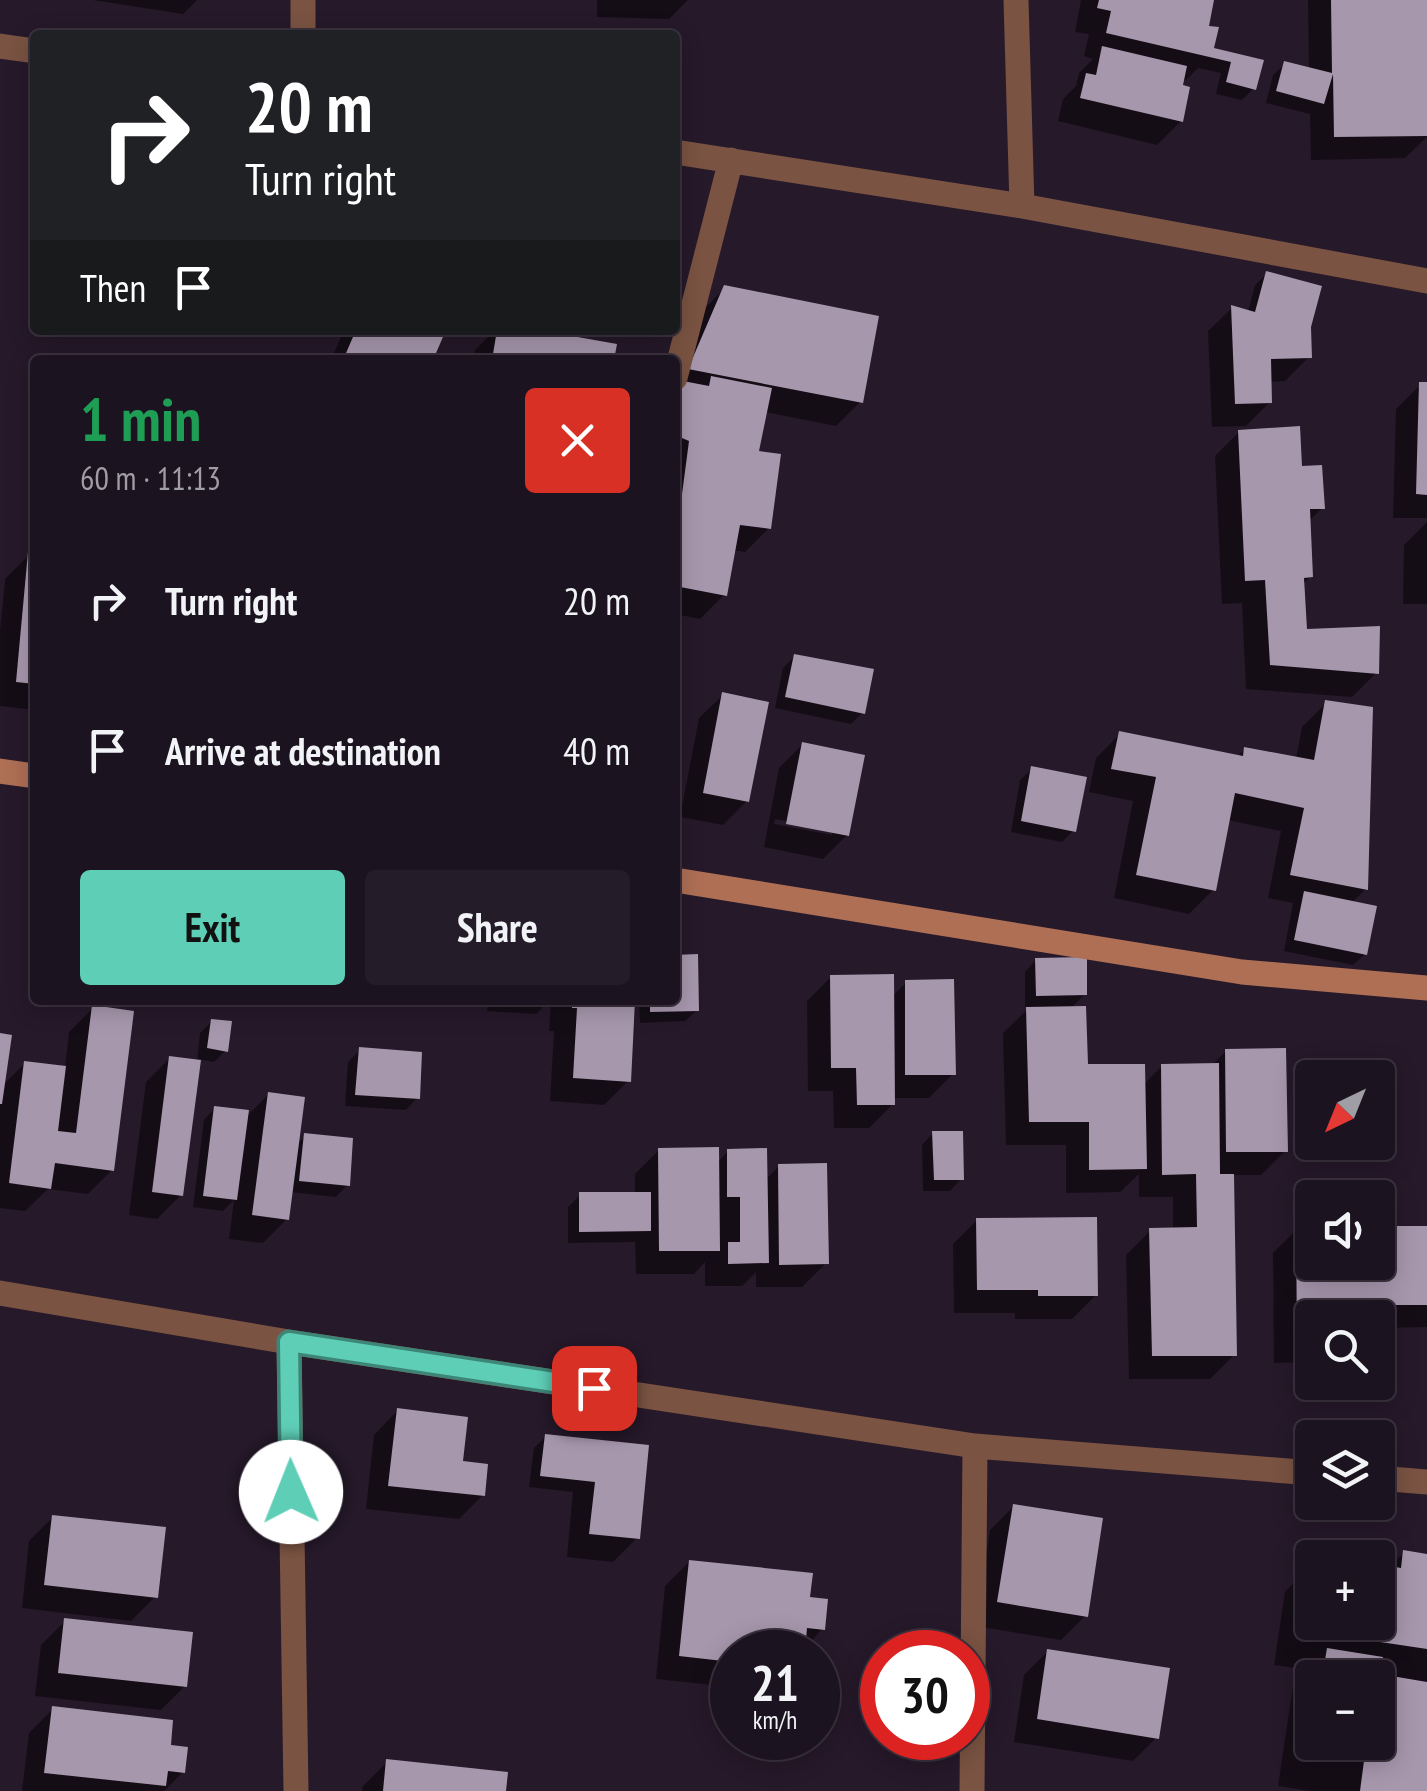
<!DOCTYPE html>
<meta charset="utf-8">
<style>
:root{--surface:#1c1320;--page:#251c29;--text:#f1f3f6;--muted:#a09ea5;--line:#3a323e;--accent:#5eceb7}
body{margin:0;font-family:"PT Sans Narrow",sans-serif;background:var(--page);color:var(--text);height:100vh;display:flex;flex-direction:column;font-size:38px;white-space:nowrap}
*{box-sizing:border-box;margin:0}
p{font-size:32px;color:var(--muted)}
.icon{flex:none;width:55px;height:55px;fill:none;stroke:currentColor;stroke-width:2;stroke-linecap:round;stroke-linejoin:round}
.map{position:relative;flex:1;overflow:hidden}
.sheet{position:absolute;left:30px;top:355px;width:650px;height:650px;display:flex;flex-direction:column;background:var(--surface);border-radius:10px;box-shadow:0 5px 25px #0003,0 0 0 2px var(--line)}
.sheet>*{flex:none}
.banner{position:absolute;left:30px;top:30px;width:650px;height:305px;border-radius:10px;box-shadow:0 5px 25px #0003,0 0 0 2px var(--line);background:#202124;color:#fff;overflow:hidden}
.needle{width:65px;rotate:223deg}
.tools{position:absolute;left:1295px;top:1060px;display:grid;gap:20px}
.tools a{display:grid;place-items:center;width:100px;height:100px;border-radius:10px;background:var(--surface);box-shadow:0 5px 25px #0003,0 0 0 2px var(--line);font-size:50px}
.speed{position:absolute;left:710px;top:1630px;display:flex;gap:20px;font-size:50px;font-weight:700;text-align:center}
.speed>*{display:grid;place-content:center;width:130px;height:130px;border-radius:50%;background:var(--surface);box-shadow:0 5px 25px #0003,0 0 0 2px var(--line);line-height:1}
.speed small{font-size:25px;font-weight:400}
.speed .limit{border:15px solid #d22;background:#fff;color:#111}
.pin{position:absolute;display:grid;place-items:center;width:85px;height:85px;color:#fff;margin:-42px;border-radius:20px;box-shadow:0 5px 15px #0006}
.me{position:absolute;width:110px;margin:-55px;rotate:359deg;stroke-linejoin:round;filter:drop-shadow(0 0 8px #0008)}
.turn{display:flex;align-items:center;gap:35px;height:210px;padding:0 50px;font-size:45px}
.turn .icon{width:130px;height:130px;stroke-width:2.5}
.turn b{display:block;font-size:70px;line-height:85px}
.then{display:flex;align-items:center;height:95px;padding:0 50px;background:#0003;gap:20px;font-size:38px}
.round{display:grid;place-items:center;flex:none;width:105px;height:105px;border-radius:10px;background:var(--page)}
.head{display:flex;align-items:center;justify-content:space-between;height:170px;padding:0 50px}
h1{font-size:60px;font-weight:600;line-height:75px;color:#1e9e55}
.cta{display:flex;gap:20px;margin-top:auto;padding:20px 50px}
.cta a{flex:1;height:115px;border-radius:10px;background:var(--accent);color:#111;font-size:40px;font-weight:600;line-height:115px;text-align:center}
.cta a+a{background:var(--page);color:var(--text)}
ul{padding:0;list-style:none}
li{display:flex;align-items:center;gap:30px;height:150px;padding:0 50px}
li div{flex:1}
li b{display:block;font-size:38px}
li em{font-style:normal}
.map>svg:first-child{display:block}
.shadow{fill:#0007;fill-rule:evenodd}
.building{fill:#a797ad}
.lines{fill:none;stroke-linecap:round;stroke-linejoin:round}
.street{stroke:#7a5342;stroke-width:25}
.secondary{stroke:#ae6f55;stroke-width:25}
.route-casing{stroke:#3d8677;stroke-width:25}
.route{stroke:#5eceb7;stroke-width:18}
</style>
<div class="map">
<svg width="1427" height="1791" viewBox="0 0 1427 1791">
<rect width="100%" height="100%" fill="#26192a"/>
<path class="shadow" d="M93 0H197L183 14Z
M597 0H688L669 19 597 17Z
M1081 0H1212L1206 28 1211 50 1261 62 1254 88 1242 100 1216 94 1221 73 1198 68 1186 80 1182 79 1181 121 1157 145 1058 121 1063 99 1076 86 1079 73 1093 59 1084 56 1089 34 1075 32Z
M1308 0H1426L1427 137 1405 158 1311 160 1310 114 1266 103 1273 75 1285 64 1309 70Z
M1267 274 1308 329 1309 357 1285 381 1269 382 1270 402 1246 426 1212 427 1208 331 1232 308 1248 312 1255 285Z
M725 288 860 402 836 426 765 412 756 453 769 528 745 552 733 550 724 595 700 619 675 614V372L701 312Z
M344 330H444L431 360H331Z
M495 330H524L612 360H473L475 350Z
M1420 385H1427V518H1393L1396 409Z
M1239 432 1300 469 1322 508 1308 522 1311 576 1302 585 1304 632 1376 673 1352 697 1246 689 1242 603 1222 604 1215 456Z
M1427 522V604H1403L1404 545Z
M29 555 35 556V710L0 706V631L5 579Z
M795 656 863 712 851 724 775 708 783 668Z
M723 695 747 801 723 825 680 817 699 718Z
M1326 703 1366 889 1351 903 1365 954 1353 965 1284 951 1293 903 1268 898 1281 831 1227 820 1213 890 1189 914 1114 898 1133 801 1089 792 1096 758 1120 734 1237 757 1245 749 1296 759 1302 727Z
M803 744 847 835 823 859 764 847 779 768ZM775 819 832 830V835L774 824Z
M1032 769 1074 830 1062 842 1011 832 1020 780Z
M675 957 697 1010 685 1021 640 1023 639 1000H675Z
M1036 960 1085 994 1070 1009 1085 1067 1143 1085 1162 1066H1211L1226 1051 1285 1151 1261 1175H1232L1234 1355 1210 1379H1129L1126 1255 1150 1231 1173 1230V1197H1139V1174L1120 1192 1066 1193V1145H1006L1003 1033 1030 1007H1025V972Z
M831 977 891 997 906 983 953 1074 929 1098H893V1104L869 1128H834L833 1091H808L807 1001Z
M488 1000H550L536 1014 487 1011Z
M551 1000H633L628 1081 604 1105 550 1101 554 1031H549Z
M93 1008 112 1170 88 1194 48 1189 25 1211 0 1208V1036L2 1086 25 1063 65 1069 69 1032Z
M212 1021 226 1050 214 1062 198 1059 181 1195 157 1219 129 1215 146 1082 170 1058 197 1062 200 1033Z
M360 1050 417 1098 406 1110 345 1106 348 1062Z
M268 1095 296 1145 305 1136 347 1185 336 1197 290 1192 287 1219 263 1243 229 1239 234 1200 223 1211 193 1207 204 1120 215 1108 245 1118Z
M933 1133 961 1179 950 1191H923L922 1145Z
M659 1150 717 1163 728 1151 765 1180 779 1166 826 1263 802 1287H756V1272L742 1286H705V1262L694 1274H636L635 1242 568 1243V1207L580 1195 635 1194V1174Z
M977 1220 1096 1295 1072 1319H1015V1313H954L953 1244Z
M1427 1228V1327L1378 1328V1318H1312V1362L1274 1363 1273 1253 1297 1229H1312V1262H1378V1229Z
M397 1411 460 1463 483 1495 459 1519 366 1509 374 1435Z
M546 1436 646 1447 637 1538 613 1562 567 1557 573 1492 529 1487 534 1448Z
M1014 1506 1085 1616 1061 1640 975 1626 990 1530Z
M53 1517 155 1597 131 1621 22 1608 29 1541Z
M1404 1553 1427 1556V1791H1310L1278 1786 1293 1686 1308 1670 1274 1665 1285 1592 1312 1564V1622H1378V1567L1388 1568ZM1312 1678H1378V1742H1312Z
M689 1562 807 1599 822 1629 802 1652H732V1687L656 1679 665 1586Z
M65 1621 185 1686 161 1710 35 1696 41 1645Z
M1048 1651 1157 1737 1133 1761 1014 1742 1024 1675Z
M53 1709 168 1747 183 1772 164 1791H22L29 1733Z
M387 1762 503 1791H362L363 1786Z"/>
<path class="building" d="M1099 0H1214L1209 26 1219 27 1214 48 1264 60 1256 90 1226 82 1231 62 1106 33 1111 11 1097 8Z
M1331 0H1427V136L1334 137 1333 74 1324 104 1276 91 1284 61 1332 73Z
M1102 46 1187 66 1183 85 1190 87 1183 122 1080 98 1086 73 1096 75Z
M1266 271 1322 286 1311 327 1312 358 1271 359 1272 403 1235 404 1231 305 1255 312Z
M724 285 879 316 863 403 688 369Z
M356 330H446L433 360H343Z
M497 330H538L617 344 614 360H492Z
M711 376 772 388 759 451 781 454 771 529 740 525 727 596 675 586V515L679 517 689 441 675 435V425L683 381 709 386Z
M1419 382H1427V495L1416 494Z
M1300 426 1302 466 1322 465 1325 509H1310L1313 577 1304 578 1307 629 1380 626 1379 674 1270 665 1265 580 1245 581 1238 430Z
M28 552 35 553V684L16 682Z
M794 654 874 669 865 714 785 697Z
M722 692 769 702 749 802 703 793Z
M1325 700 1373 707 1368 890 1290 875 1304 808 1235 793 1216 891 1136 875 1156 777 1111 769 1119 731 1243 756 1244 747 1314 760Z
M802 742 865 755 849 836 786 824Z
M1031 766 1087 777 1076 832 1021 821Z
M1304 891 1377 906 1367 955 1294 940Z
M698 954 699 1011 650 1012V1000H675V955Z
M1087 957V995L1036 996 1035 958Z
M894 974 895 1105H857L856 1068H831L830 975Z
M954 979 956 1075H905V980Z
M572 1000H635L631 1082 573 1078 577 1008H572Z
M92 1005 134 1011 114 1171 55 1163 51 1189 9 1183 24 1061 66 1066 58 1131 76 1133Z
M1086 1006 1088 1064H1145L1147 1169 1089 1170V1122H1029L1026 1007Z
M211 1019 232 1021 228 1052 207 1048Z
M0 1033 12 1035 2 1104H0Z
M359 1047 422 1052 420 1099 355 1095Z
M1286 1048 1288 1152H1226L1225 1049Z
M169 1056 201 1060 183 1196 152 1192Z
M1219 1063 1220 1174H1234L1237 1356H1152L1149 1228 1197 1227 1196 1174 1162 1175 1161 1064Z
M268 1092 305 1097 289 1220 252 1215Z
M214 1106 249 1110 237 1200 203 1196Z
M932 1131H963L964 1180H934Z
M304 1133 353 1138 350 1186 299 1181Z
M719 1147 720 1251H659L658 1148Z
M767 1148 769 1263 728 1264V1242H740V1197H727V1149Z
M827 1163 829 1264 779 1265 778 1164Z
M579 1192H651V1231L579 1232Z
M1097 1217 1098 1296H1038V1290H977L976 1218Z
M1378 1226H1427V1305H1359V1318H1312V1339L1297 1340 1296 1227H1312V1262H1378Z
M397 1408 468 1417 463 1461 488 1464 485 1496 388 1486Z
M545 1434 649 1445 640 1539 589 1534 595 1482 540 1476Z
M1013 1504 1103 1518 1088 1617 997 1602Z
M52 1515 166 1527 158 1598 44 1585Z
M1403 1550 1427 1554V1649L1307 1631 1310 1609 1312 1622H1378V1564L1401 1568Z
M689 1560 813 1573 810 1597 828 1599 825 1630 807 1628 805 1652H732V1662L679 1656Z
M64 1618 193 1632 187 1687 58 1673Z
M1327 1648 1383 1657 1380 1674 1427 1682V1791H1360L1364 1761 1311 1752 1313 1742H1378V1678H1322Z
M1047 1649 1170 1668 1159 1739 1037 1719Z
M52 1706 173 1720 171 1745 188 1747 185 1773 168 1771 166 1786 44 1773Z
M386 1759 508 1772 506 1791H383Z"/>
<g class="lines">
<path class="street" d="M303 0V35
M1016 0 1022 206
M0 46 35 51
M675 152 1022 206 1427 281
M675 378 731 160
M0 1293 289 1342 975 1446 1312 1473
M289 1342 296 1791
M1378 1478 1427 1482
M972 1791 975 1446"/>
<path class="secondary" d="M0 771 35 776
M675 880 1242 972 1427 988"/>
</g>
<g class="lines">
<g class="route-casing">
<path id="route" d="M291 1492 289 1342 594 1388"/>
</g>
<use href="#route" class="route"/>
</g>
</svg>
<div class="tools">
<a><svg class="needle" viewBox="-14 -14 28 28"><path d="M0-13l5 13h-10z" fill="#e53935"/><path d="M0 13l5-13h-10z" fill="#a09ea5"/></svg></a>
<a><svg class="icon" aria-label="sound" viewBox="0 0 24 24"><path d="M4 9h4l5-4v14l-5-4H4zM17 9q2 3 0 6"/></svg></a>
<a><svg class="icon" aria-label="search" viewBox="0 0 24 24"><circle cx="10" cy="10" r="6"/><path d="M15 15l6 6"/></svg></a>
<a><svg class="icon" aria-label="layers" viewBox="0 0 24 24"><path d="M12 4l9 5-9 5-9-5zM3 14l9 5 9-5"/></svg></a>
<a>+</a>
<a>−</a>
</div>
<div class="speed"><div>21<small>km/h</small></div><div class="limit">30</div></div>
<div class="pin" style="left:594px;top:1388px;background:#d93025"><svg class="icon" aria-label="arrive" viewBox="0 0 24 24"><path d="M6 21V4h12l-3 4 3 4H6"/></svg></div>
<svg class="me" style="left:291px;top:1492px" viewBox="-20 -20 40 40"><circle r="19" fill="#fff"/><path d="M0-13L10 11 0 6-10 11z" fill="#5eceb7"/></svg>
<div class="banner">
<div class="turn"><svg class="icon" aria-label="right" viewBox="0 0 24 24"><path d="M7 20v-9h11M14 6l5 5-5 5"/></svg><div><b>20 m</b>Turn right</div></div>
<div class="then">Then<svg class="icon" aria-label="arrive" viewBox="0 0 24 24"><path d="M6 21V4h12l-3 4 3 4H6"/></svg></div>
</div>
<section class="sheet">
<div class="head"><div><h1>1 min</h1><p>60 m · 11:13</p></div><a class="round" style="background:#d93025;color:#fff"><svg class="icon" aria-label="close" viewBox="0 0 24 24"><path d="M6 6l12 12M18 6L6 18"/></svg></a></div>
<ul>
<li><svg class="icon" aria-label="right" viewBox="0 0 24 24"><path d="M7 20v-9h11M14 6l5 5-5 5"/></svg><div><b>Turn right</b></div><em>20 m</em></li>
<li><svg class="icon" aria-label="arrive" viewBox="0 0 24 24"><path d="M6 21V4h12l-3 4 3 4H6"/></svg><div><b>Arrive at destination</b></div><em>40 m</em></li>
</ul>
<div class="cta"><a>Exit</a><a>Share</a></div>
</section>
</div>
